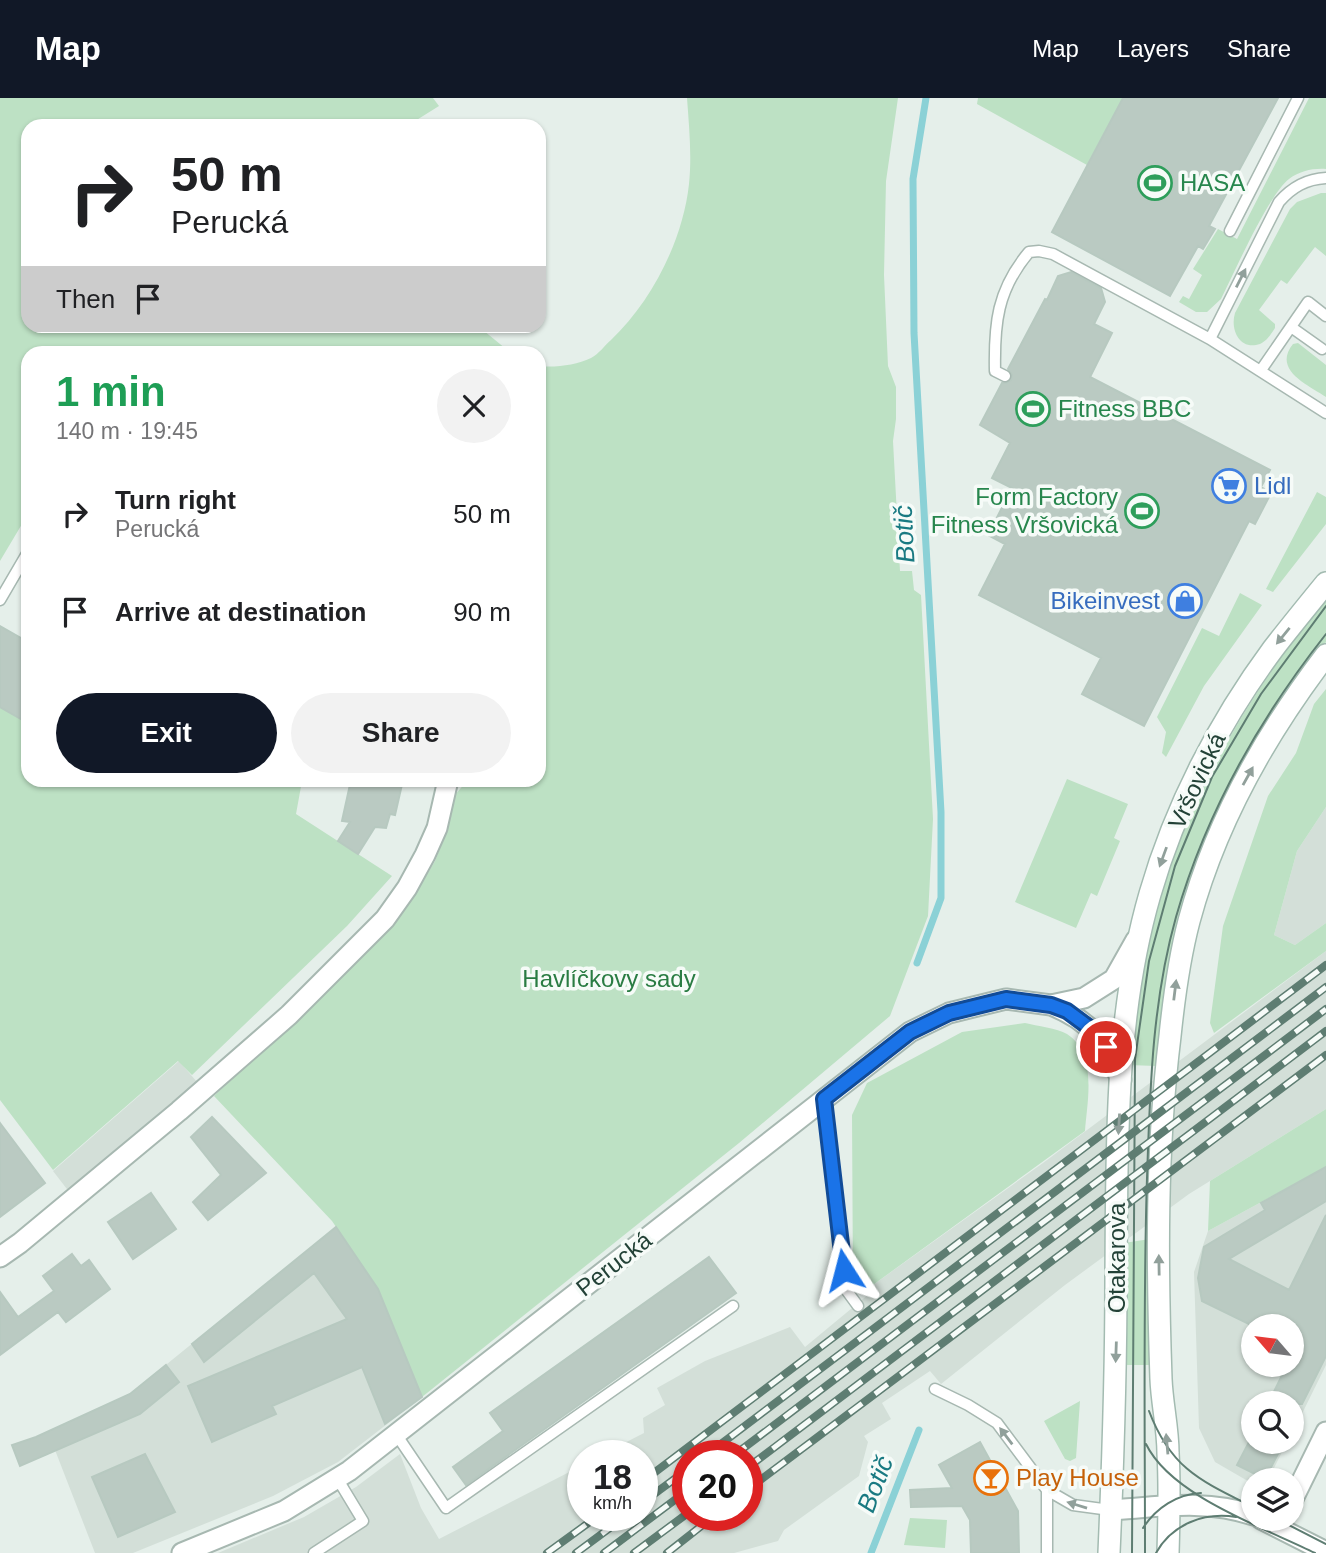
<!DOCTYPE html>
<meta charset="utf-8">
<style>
:root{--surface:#fff;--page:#f2f2f2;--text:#202124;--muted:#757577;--accent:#111827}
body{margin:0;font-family:Arial,sans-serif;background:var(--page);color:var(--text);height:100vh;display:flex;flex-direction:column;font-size:26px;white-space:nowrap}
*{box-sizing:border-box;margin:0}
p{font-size:23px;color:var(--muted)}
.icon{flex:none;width:38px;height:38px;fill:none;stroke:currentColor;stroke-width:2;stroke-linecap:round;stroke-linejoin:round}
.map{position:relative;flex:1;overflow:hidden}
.drawer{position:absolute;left:21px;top:248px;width:525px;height:441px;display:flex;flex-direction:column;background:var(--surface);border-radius:21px;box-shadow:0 2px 5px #0004}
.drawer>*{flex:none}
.banner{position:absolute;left:21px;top:21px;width:525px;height:214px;border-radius:21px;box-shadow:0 2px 5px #0004;background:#fff;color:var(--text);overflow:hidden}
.needle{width:46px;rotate:298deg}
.fabs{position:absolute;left:1241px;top:1216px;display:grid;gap:14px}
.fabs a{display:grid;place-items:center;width:63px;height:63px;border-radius:50%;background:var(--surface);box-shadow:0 2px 5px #0004;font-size:35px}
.speed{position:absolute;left:567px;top:1342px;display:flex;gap:14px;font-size:35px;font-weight:700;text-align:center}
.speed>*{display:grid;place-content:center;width:91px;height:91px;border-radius:50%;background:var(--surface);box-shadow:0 2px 5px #0004;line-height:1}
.speed small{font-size:18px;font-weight:400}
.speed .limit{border:10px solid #d22;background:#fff;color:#111}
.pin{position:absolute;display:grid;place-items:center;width:60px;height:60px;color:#fff;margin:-30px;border:4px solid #fff;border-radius:50%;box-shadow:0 2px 7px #0007}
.me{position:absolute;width:77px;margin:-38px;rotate:351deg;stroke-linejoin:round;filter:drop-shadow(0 0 5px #0008)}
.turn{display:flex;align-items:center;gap:24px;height:147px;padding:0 35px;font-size:32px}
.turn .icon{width:91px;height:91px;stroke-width:2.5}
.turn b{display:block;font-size:49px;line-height:60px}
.then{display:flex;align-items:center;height:66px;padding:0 35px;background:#0003;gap:14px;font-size:26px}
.round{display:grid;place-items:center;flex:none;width:74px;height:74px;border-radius:37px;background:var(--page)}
.overview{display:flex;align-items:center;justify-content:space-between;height:119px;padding:0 35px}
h1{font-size:42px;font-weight:600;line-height:52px;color:#1e9e55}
.cta{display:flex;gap:14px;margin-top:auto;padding:14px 35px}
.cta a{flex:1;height:80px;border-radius:42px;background:var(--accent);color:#fff;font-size:28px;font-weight:600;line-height:80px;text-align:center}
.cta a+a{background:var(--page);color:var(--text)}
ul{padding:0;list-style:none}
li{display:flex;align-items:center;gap:21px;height:98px;padding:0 35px}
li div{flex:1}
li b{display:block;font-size:26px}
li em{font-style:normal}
header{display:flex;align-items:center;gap:42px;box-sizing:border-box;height:98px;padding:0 35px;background:var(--accent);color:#fff}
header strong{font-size:33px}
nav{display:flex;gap:38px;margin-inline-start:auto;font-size:24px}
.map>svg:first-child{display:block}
.built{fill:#d3dfd8;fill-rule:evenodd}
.green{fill:#bde1c4}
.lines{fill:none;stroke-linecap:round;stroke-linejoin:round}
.stream{stroke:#8bd1d6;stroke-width:7}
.building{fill:#bacac2;stroke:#b7c9c0;stroke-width:2}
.lane-casing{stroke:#a7b8b1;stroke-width:13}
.street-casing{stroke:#a7b8b1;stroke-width:23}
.secondary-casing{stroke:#a3bbb1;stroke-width:24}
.lane{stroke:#fff;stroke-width:10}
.street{stroke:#fff;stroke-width:19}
.secondary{stroke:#fff;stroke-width:21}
.tram{stroke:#5e7d72;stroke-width:2}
.rail-casing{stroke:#5e7d72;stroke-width:8}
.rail{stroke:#f6fbf8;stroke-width:5;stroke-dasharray:16;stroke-linecap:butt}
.oneway{fill:#91a09b}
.route-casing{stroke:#114b97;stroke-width:18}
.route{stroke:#1a73e8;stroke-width:12}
.labels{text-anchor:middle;stroke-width:7;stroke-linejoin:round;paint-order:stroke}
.leisure-label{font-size:24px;fill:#27864d;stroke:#f6fbf8;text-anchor:start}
.shop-label{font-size:24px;fill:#366cbe;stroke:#f6fbf8;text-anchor:start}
.street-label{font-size:24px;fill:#234237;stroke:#f6fbf8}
.park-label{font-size:24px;fill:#2a7c43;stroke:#f6fbf8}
.food-label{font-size:24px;fill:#c56008;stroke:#f6fbf8;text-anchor:start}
.water-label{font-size:26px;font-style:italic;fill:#197a82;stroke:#f6fbf8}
</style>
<header>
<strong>Map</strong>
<nav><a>Map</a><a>Layers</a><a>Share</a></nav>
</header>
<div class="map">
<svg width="1326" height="1455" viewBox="0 0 1326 1455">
<rect width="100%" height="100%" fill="#e5efea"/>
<path class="built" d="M1326 709V825L1295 847 1274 837 1297 753Z
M1326 853V1011L1189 1096 1065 1187 941 1286 930 1273 882 1305 891 1321 864 1338 868 1344 859 1378 784 1432 778 1443 734 1455H218L304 1419 356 1389 400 1356 421 1410 439 1441 583 1367V1418H642V1358H599L644 1335 643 1320 665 1307 657 1290 705 1263 790 1229 805 1249 869 1196 866 1192 1043 1065ZM688 1358H747V1418H688Z
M179 963 197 984 70 1095 53 1073Z
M1326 1069V1267L1292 1336V1306H1253V1344H1287L1268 1382H1253V1386L1215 1364 1199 1330 1194 1174 1208 1133ZM1253 1228H1292V1267H1253Z
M336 1129 378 1191 422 1299 338 1364 273 1398 133 1455H95L48 1334 130 1296Z"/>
<path class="green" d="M0 0H433L439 8 407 28H28V228H478L511 255 28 256V416L0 463Z
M687 0H898L886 83 884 177 888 268 896 289V321L893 343 900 473H912L914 492 921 497 933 721 928 818 890 918 739 1045 422 1299 378 1191 332 1123 214 998 362 858 393 825 416 795 435 763 447 733 453 699 467 683 539 682V268C555 270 576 267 591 260 599 256 605 247 611 242 652 203 683 142 689 86 692 58 689 28 687 0Z
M978 0H1123L1087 67 977 6Z
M1309 0H1326V71C1314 70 1299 73 1289 81 1269 96 1234 175 1221 201L1207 214H1196L1179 204 1183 198 1189 201 1202 177 1193 171 1218 131 1237 141Z
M1321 95H1326V158L1315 149 1287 186 1281 182 1259 212 1275 226V230C1271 236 1267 243 1260 246 1239 253 1230 231 1235 215L1290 111 1297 104Z
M1298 245 1326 267V299C1308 287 1272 272 1293 246Z
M1317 394 1326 399V426L1273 494 1266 491Z
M1240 495 1262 507 1204 588 1166 659 1162 655 1166 634 1157 619 1202 530 1219 538Z
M1326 499V544L1254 649 1162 917 1156 968 1129 967C1134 933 1136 896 1143 862 1174 721 1238 611 1326 499Z
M1326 591V709L1297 753 1274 837 1295 847 1326 825V853L1214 935 1210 925 1223 828 1268 698 1296 655 1314 606Z
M0 609 28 625V682L302 683 296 716 392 778 347 828 192 977 178 963 53 1072 0 1002Z
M1067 681 1128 706 1114 740 1120 743 1097 798 1091 795 1076 830 1015 804Z
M1025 925C1037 928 1057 930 1067 936 1098 956 1087 1004 1085 1033L866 1192 853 1188 852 1017 867 985 962 934Z
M1326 1011V1069L1208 1133 1210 1083Z
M1150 1141 1152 1267H1125L1124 1145Z
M1080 1303 1076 1360 1070 1363 1065 1361 1044 1323Z
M910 1420 947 1422 945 1450 904 1447Z"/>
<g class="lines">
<path class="stream" d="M917 865 941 800V714L914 235 913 81 926 0
M871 1455 919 1332"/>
</g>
<path class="building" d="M1123 0H1278L1209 128 1215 131 1203 151 1198 148 1170 198 1052 134Z
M1071 174 1101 190 1105 204 1094 226 1112 235 1090 279 1270 372 1261 389 1271 395 1255 426 1249 423 1144 628 1082 596 1101 560 979 497 1005 446 988 437 1012 390 992 380 1010 345 980 327 1002 285H1006L1011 282 1012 277 1008 271 1045 201 1047 202 1058 178Z
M0 528 28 544V625L0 609Z
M351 682H403L395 717 390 716 386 730 375 729 358 756 338 743 350 724 342 723Z
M212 1019 266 1075 208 1122 193 1104 221 1077 191 1039Z
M0 1025 45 1085 0 1119Z
M1326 1069V1103L1229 1161 1289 1192 1326 1117V1258L1302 1306H1268L1287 1267H1292V1228H1253L1202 1203 1198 1180 1204 1149 1265 1112 1261 1105Z
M151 1095 176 1131 133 1161 108 1124Z
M336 1129 378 1191 422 1299 385 1326 362 1269 272 1308 276 1316 212 1344 188 1288 347 1221 314 1175 204 1264 192 1246Z
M72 1156 81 1168 89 1162 110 1191 66 1224 58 1214 0 1257V1194L18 1219 54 1193 43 1178Z
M709 1159 736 1195 466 1387 453 1369 503 1333 490 1315Z
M166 1267 179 1284 140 1316 20 1368 12 1347 36 1339 130 1296Z
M980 1344 1018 1413 1019 1455H971L970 1422 962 1408 911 1409 910 1392 952 1390 939 1367Z
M1249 1344H1284L1265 1381 1237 1367Z
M145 1356 175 1414 118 1439 92 1379Z"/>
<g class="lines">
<g class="lane-casing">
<path id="lane" d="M1230 133 1298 0
M1291 229 1322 251
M1210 241 1279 104C1292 89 1306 81 1326 80
M1261 272 1308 204 1326 218
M1005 278 995 273C994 226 997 192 1029 154L1039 153 1053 156 1210 241 1326 315
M0 502 28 454
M824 1001 838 1129 847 1193 858 1208
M935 1291 968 1307 997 1325 1047 1392 1073 1407 1110 1412
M396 1336 446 1410 733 1208
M314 1455 363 1423 337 1380
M1047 1455V1392"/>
</g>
<g class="street-casing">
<path id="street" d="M1051 907C1091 923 1105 943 1121 982
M0 1159 20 1145 179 1013 289 917 385 821 407 790 425 757 437 730 448 682
M1292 1403 1326 1334
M1111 1412C1158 1409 1207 1401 1253 1417
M1261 1421 1326 1454
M182 1455 284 1413 349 1373 910 934 949 915 1006 901 1051 907 1084 900 1114 881 1136 842"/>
</g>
<g class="secondary-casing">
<path id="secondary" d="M1109 1455C1113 1363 1116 1272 1116 1180 1117 1052 1114 920 1150 796 1175 709 1219 624 1273 551 1290 529 1308 507 1326 485
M1168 1455C1169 1422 1170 1388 1168 1355 1168 1330 1162 1306 1161 1281 1157 1166 1156 1052 1170 938 1174 899 1179 861 1189 823 1215 726 1265 637 1326 557"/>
</g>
<use href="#lane" class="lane"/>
<use href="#street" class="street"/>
<use href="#secondary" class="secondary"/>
<path class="tram" d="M1149 1313C1171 1371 1201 1383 1253 1409
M1146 1346C1171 1398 1265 1430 1315 1455
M1277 1421 1326 1446
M1143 1430C1156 1410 1177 1396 1201 1395
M1132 1455 1135 961 1149 863 1175 768 1212 679 1261 596 1326 508
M1145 1455C1145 1330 1143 1205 1147 1080 1150 992 1152 904 1176 819 1206 714 1259 621 1326 536
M1156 1455C1172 1426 1204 1414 1236 1419"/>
<g class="rail-casing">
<path id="rail" d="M705 1358 1326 889
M733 1358 1326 911
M747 1370 1326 933
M642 1384 1326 867
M747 1392 1326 957
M642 1405 688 1371
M547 1455 598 1418
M576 1455 626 1418
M604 1455 688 1392
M634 1455 688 1415
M667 1455 714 1418"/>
</g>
<use href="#rail" class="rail"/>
</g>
<defs><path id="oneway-solid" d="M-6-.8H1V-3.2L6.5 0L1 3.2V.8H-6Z" transform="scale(1.75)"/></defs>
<g class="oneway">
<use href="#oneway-solid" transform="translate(1241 180) rotate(-63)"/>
<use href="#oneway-solid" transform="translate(1283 538) rotate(129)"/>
<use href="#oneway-solid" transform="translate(1248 678) rotate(-61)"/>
<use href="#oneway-solid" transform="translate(1163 759) rotate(110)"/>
<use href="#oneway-solid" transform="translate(1175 892) rotate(-83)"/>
<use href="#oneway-solid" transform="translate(1119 1026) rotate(93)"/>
<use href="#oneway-solid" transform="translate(1159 1167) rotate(-91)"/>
<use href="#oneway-solid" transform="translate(1116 1254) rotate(92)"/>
<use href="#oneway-solid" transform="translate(1006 1338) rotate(-127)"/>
<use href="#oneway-solid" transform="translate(1167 1346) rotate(-95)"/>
<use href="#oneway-solid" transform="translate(1077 1407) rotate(-163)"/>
</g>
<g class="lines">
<g class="route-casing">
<path id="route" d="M844 1172 824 1001 910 934 949 915 1006 901 1051 907 1067 913 1094 933 1106 949"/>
</g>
<use href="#route" class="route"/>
</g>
<defs>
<g id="stadium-ring" transform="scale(1.75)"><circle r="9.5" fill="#f6fbf8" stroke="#2e9e5b" stroke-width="1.5"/><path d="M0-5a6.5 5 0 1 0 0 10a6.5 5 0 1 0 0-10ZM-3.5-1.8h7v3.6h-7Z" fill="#2e9e5b"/></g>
<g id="supermarket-ring" transform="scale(1.75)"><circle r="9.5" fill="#f6fbf8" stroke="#3f7fe0" stroke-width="1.5"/><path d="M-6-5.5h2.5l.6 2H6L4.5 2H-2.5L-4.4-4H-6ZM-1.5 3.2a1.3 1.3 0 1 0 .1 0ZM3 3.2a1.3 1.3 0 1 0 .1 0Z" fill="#3f7fe0"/></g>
<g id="shop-ring" transform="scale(1.75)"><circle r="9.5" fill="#f6fbf8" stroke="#3f7fe0" stroke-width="1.5"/><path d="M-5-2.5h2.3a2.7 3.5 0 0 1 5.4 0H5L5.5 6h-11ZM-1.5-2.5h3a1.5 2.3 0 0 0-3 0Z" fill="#3f7fe0"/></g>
<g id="bar-ring" transform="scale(1.75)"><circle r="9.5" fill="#f6fbf8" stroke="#e8710a" stroke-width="1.5"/><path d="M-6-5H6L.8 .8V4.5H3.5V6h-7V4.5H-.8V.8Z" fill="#e8710a"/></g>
</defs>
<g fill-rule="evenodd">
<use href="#stadium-ring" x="1155" y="85"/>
<use href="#stadium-ring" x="1033" y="311"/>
<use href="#supermarket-ring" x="1229" y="388"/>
<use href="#stadium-ring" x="1142" y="413"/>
<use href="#shop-ring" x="1185" y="503"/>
<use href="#bar-ring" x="991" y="1380"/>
</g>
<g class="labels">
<g class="leisure-label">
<text x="1180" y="93">HASA</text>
<text x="1058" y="319">Fitness BBC</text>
<text x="1118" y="407" text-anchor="end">Form Factory<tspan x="1118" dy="28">Fitness Vršovická</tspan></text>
</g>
<g class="shop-label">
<text x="1254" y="396">Lidl</text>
<text x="1160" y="511" text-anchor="end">Bikeinvest</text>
</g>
<g class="street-label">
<text transform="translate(1197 683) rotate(-65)" y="8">Vršovická</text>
<text transform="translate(1117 1160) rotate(-90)" y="8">Otakarova</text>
<text transform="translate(614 1166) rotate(-38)" y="8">Perucká</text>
</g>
<g class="park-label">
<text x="609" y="889">Havlíčkovy sady</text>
</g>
<g class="food-label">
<text x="1016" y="1388">Play House</text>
</g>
<g class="water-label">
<text transform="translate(904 436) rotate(-93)" y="9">Botič</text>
<text transform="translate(875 1386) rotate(-69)" y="9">Botič</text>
</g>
</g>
</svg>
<div class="fabs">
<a><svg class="needle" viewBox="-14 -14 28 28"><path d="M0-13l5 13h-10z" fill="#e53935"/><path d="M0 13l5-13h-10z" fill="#757577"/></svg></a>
<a><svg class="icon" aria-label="search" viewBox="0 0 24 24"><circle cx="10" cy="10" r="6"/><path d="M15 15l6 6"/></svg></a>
<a><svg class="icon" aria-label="layers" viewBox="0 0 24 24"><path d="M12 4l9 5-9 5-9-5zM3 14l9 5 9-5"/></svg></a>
</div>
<div class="speed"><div>18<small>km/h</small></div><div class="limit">20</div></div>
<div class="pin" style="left:1106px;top:949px;background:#d93025"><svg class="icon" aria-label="arrive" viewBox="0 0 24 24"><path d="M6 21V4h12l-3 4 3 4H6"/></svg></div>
<svg class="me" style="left:844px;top:1172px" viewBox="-20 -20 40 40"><path d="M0-17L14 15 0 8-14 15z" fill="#1a73e8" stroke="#fff" stroke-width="4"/></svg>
<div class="banner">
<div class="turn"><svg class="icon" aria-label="right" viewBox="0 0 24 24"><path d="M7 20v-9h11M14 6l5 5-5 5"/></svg><div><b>50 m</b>Perucká</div></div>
<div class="then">Then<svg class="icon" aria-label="arrive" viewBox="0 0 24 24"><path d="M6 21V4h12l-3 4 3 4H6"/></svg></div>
</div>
<section class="drawer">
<div class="overview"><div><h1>1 min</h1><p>140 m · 19:45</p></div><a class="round"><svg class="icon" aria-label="close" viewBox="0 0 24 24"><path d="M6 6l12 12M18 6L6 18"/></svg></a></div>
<ul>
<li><svg class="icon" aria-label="right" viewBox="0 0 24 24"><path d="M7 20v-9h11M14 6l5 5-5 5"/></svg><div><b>Turn right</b><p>Perucká</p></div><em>50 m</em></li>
<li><svg class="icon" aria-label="arrive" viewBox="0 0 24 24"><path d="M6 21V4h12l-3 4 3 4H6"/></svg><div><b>Arrive at destination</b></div><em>90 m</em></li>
</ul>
<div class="cta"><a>Exit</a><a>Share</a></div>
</section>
</div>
